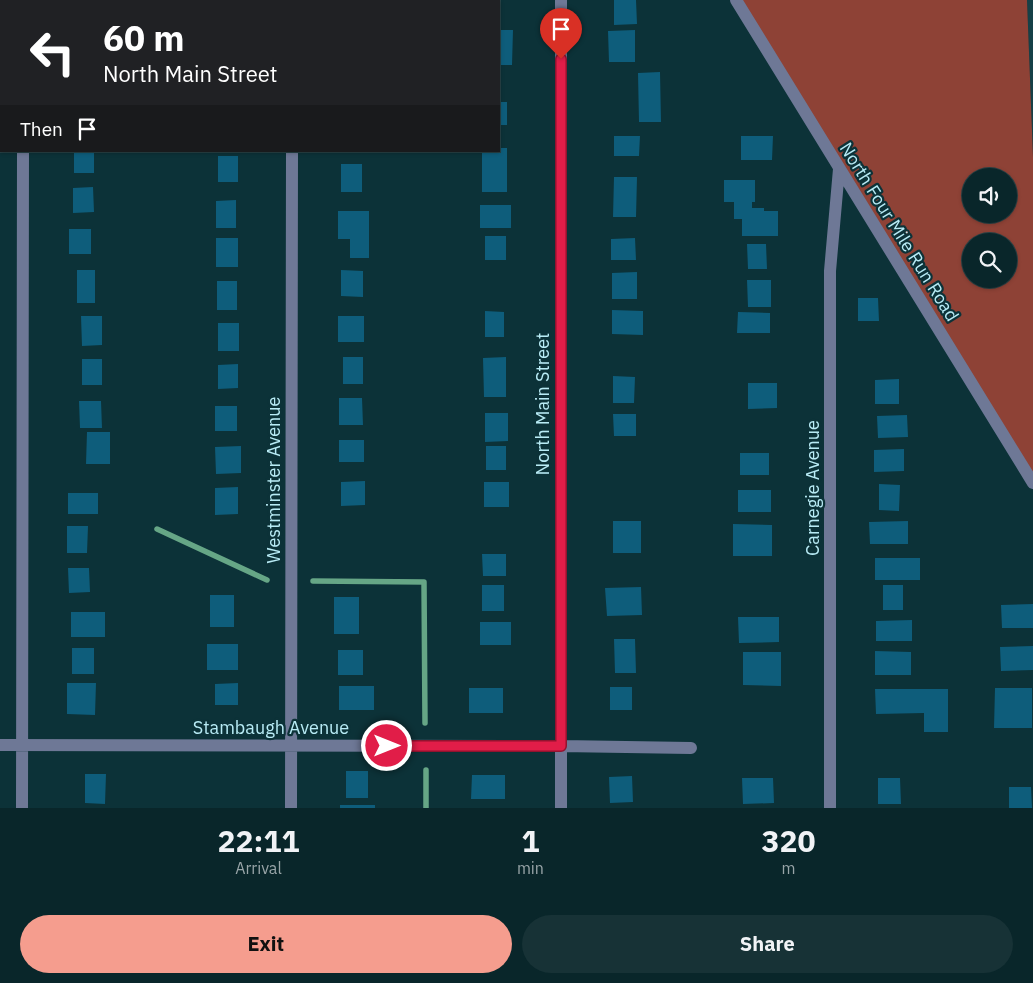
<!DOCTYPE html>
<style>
:root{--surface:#09262a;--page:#173236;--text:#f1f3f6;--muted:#99a5a8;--line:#294347;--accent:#f59d8e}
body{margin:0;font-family:"IBM Plex Sans",sans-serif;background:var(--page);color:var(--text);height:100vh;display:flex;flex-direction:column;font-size:19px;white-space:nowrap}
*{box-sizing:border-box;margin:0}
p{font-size:16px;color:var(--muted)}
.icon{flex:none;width:28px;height:28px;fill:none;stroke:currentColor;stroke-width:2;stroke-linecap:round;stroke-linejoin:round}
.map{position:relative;height:808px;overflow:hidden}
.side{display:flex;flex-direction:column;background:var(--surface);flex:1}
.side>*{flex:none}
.top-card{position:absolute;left:0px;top:0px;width:500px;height:152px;box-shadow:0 1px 4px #0004,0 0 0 1px var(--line);background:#202124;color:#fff;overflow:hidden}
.controls{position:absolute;left:962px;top:168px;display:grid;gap:10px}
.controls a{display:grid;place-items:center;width:55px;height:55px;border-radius:50%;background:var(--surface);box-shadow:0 1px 4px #0004,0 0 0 1px var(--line);font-size:25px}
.pin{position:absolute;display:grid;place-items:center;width:42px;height:42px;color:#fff;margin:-51px -21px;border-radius:50% 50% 50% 0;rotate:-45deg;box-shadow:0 0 5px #0007}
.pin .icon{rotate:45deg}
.me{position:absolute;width:55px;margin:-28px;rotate:90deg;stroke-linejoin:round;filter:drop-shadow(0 0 4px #0008)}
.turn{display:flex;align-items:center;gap:18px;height:105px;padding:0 20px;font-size:22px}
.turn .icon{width:65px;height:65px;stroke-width:2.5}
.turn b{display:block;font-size:35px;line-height:42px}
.then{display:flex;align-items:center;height:48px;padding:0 20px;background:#0003;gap:10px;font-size:19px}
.eta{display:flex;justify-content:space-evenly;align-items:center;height:85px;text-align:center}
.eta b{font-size:30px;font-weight:700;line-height:35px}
.cta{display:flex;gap:10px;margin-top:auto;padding:10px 20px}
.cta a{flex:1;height:58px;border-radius:30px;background:var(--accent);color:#111;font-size:20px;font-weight:700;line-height:58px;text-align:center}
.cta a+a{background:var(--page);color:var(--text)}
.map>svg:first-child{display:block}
.built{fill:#164047}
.forest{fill:#8e4236;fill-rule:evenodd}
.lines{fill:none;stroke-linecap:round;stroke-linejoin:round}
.stream{stroke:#66a686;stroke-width:5.5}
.building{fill:#0e5d7b}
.minor{stroke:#6e7896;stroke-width:12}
.route-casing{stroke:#92132f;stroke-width:12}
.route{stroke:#e11d48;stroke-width:9}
.labels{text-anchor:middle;stroke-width:4.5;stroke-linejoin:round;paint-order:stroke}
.street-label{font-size:18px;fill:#b8ebf5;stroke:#0c3238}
</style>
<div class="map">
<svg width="1033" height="808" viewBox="0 0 1033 808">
<rect width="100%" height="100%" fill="#0c3238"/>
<path class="built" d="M1027 0H1033V157Z"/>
<path class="forest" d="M736 0H1027L1033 157V483ZM971 176H1009V214H971ZM971 241H1009V279H971Z"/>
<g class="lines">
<path class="stream" d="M157 529 267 580
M313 581 424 582 425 723
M426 808V770"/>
</g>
<path class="building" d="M614 0H636L637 24 614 25Z
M499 30H513L512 65H499Z
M635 30V62H609L608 31Z
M660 72 661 122H639L638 73Z
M499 102H507V125H499Z
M614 136H640L639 156H614Z
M741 136H773L772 160H741Z
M499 148H507V192H482V151H499Z
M74 151H94V173H74Z
M218 156H238V182H218Z
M341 164H362V192H341Z
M614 177H637L636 217H613Z
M724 180H755V202H752V208H764V211H778V236H742V219H734V202H724Z
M93 187 94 212 73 213V188Z
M236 200V228H216V201Z
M480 205H511V228H480Z
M338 211H369V258H350V239H338Z
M69 229H91V254H69Z
M485 236H506V260H485Z
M216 238H238V267H216Z
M635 238 636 260H611V239Z
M747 244H766L767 269H748Z
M77 270H95V303H77Z
M341 270 363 271V297L341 296Z
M637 272V299H612V273Z
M747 280H771V307H748Z
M217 281H237V310H217Z
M858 298H878L879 321H858Z
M612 310 643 311V335L612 334Z
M485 311 504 312V337H485Z
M738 312 770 313V333H737Z
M81 316H102V345L82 346Z
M338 316H364V342H338Z
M218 323H239V351H218Z
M343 357H363V384H343Z
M506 357V397H484L483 358Z
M82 359H102V385H82Z
M238 364V388L218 389V365Z
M613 376 635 377 634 403H613Z
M899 379V404H875V380Z
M748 383H777V408L748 409Z
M339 398H362L363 425H339Z
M79 401H101L102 428H80Z
M215 406H237V431H215Z
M485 413H508V441L485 442Z
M613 414H636V436H614Z
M907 415 908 437 878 438 877 416Z
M87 432H110V464H86Z
M339 440H364V462H339Z
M241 446V473L216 474 215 447Z
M486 446H506V470H486Z
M904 449V471L874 472V450Z
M740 453H769V475H740Z
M365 481V505L341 506V482Z
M484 482H509V507H484Z
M879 484 900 485 899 511 879 510Z
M238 487V514L215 515V488Z
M738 490H771V512H738Z
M68 493H98V514H68Z
M613 521H641V553H613Z
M908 521V544H870L869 522Z
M733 524 772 525V556H733Z
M67 526H88L87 553H67Z
M482 554H506V576H483Z
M875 558H920V580H875Z
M68 568H89L90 592 69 593Z
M482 585H504V611H482Z
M883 585H903V610H883Z
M641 587 642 615 607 616 605 588Z
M210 595H234V627H210Z
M334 597H359V634H334Z
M1033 604V628H1002L1001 605Z
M71 612H105V637H71Z
M738 617H779V642L739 643Z
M912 620V641H876V621Z
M480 622H511V645H480Z
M614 639H635L636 673H615Z
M207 644H238V670H207Z
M1033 646V670L1001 671 1000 647Z
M72 648H94V674H72Z
M338 650H363V675H338Z
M875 651 911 652V675H875Z
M743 652H781V686L743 685Z
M67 683H96L95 715 67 714Z
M238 683V705H215V684Z
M339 686H374V710H339Z
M610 687H632V710H610Z
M469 688H503V713H469Z
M995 688H1032V728H994Z
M875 689H948V732H924V713L876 714Z
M346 771H368V798H346Z
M85 774H106L105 804 85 803Z
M472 775H505V799H471Z
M632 776 633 802 610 803 609 777Z
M742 778H773L774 803 743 804Z
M878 778H900L901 804H878Z
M1009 787H1031L1032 808H1009Z
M340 805H375V808H340Z"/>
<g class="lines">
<path class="minor" d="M736 0 1033 483
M23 1V0
M293 1V0
M0 745 561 746 691 748
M22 808 23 151
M291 808 292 151
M561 808V0
M830 808V271L839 169"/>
</g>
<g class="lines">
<g class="route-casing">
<path id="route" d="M387 746H561V59"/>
</g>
<use href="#route" class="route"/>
</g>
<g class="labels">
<g class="street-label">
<text transform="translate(899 232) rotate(58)" y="6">North Four Mile Run Road</text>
<text transform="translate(543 404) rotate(-90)" y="6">North Main Street</text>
<text transform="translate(274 480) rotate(-90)" y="6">Westminster Avenue</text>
<text transform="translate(813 488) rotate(-90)" y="6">Carnegie Avenue</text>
<text x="271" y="734">Stambaugh Avenue</text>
</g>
</g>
</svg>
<div class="controls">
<a><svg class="icon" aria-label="sound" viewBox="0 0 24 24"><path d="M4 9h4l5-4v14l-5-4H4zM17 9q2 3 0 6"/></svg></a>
<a><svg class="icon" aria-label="search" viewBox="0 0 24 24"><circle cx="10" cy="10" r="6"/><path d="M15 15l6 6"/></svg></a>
</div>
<div class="pin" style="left:561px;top:59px;background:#d93025"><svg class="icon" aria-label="arrive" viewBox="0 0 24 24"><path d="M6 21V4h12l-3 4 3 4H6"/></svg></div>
<svg class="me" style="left:387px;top:746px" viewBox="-20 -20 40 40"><circle r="17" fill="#e11d48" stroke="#fff" stroke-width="3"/><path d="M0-11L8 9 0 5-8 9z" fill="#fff"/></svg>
<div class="top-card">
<div class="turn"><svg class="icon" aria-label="left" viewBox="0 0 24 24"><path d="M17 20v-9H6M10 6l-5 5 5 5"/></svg><div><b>60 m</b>North Main Street</div></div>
<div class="then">Then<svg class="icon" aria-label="arrive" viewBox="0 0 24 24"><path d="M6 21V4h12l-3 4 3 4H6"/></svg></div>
</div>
</div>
<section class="side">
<div class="eta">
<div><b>22:11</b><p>Arrival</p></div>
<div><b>1</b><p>min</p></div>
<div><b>320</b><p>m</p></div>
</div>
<div class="cta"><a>Exit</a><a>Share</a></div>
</section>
